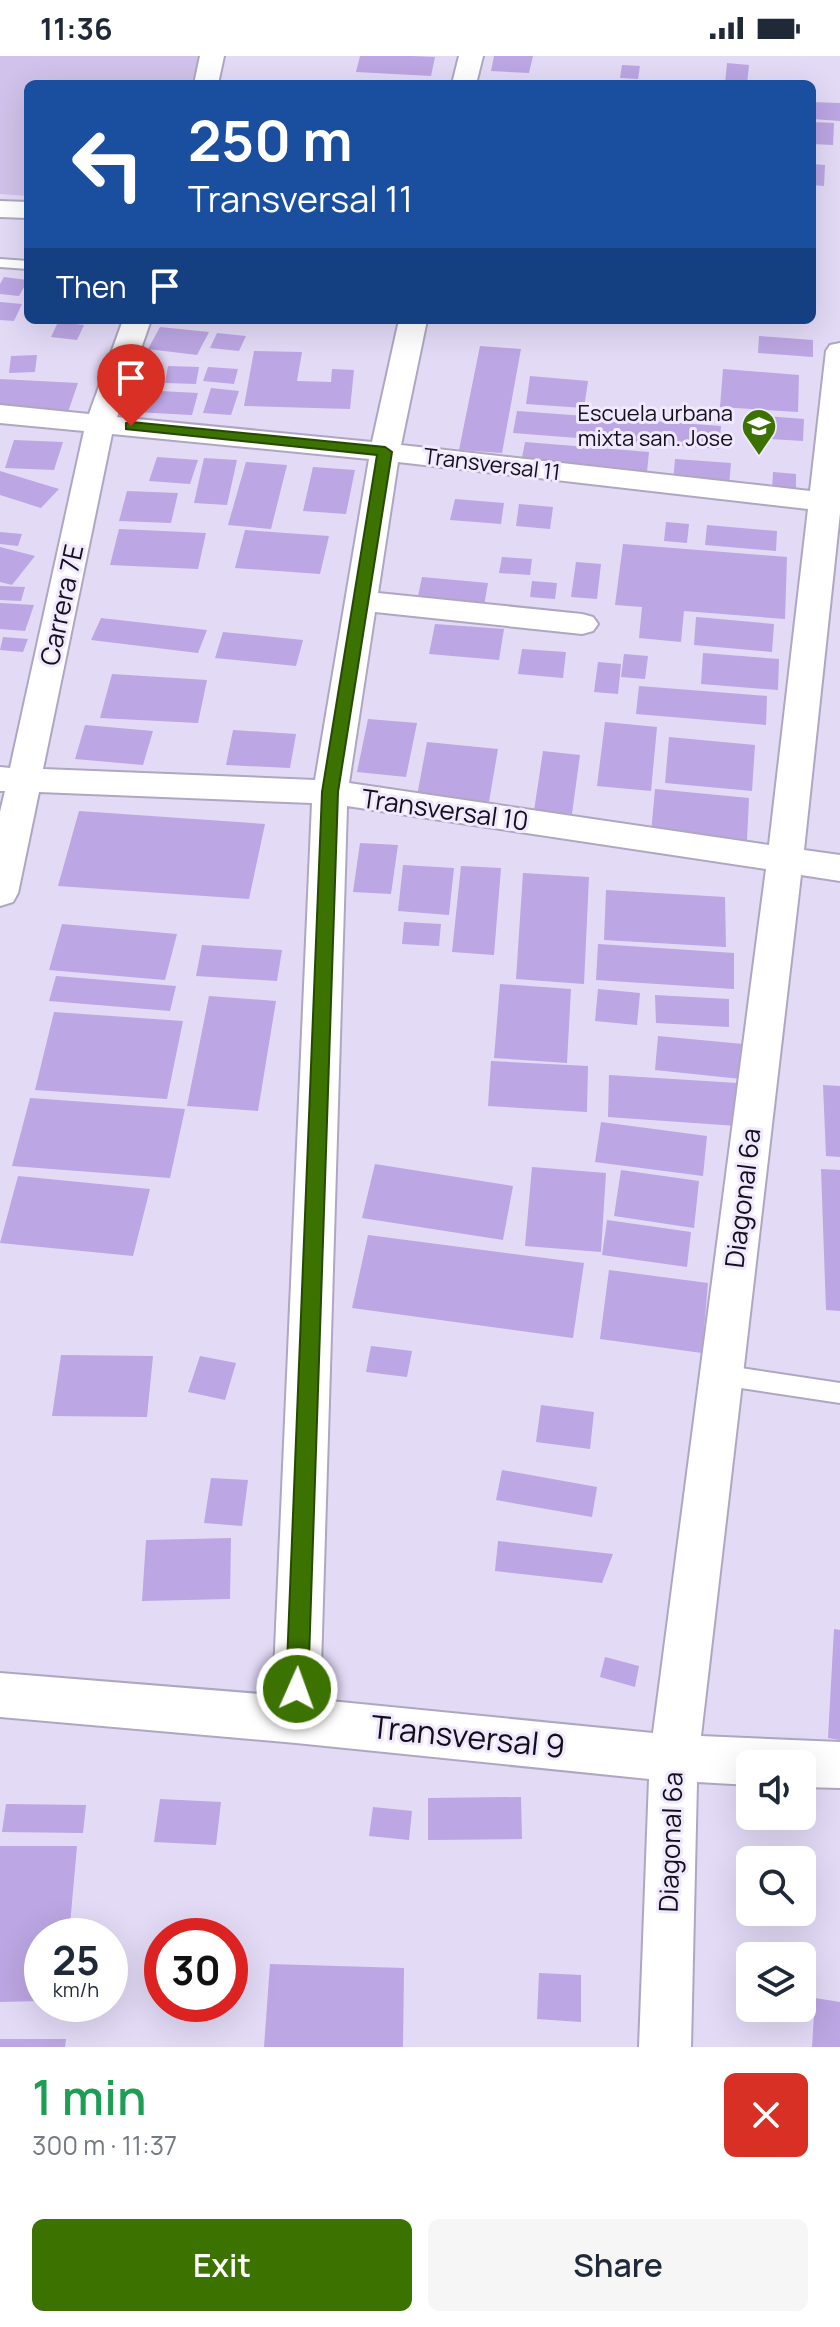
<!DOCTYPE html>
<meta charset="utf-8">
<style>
:root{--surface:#fff;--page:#f6f6f7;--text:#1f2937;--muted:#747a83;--accent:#3b7200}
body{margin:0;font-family:Manrope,sans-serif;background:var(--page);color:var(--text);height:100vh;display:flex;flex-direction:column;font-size:30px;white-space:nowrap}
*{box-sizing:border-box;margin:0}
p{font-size:26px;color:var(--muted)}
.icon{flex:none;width:44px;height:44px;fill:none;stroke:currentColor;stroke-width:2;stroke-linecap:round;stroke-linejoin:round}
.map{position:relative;height:1991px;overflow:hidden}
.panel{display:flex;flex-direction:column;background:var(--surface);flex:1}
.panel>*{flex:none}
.top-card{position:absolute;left:24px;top:24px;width:792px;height:244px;border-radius:12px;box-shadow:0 8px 32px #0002;background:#1a4fa0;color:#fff;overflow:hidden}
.tools{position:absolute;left:736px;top:1694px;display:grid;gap:16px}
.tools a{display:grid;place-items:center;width:80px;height:80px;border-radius:12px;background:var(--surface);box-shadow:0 8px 32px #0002;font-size:40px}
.speed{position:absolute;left:24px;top:1862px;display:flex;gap:16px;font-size:40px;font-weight:700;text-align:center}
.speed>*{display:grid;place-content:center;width:104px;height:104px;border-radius:50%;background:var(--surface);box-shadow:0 8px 32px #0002;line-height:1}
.speed small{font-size:20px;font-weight:400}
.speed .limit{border:12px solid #d22;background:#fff;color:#111}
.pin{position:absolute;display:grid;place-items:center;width:68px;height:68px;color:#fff;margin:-82px -34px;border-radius:50% 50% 50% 0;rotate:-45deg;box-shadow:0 0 8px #0007}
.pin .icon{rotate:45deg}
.me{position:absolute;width:88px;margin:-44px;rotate:2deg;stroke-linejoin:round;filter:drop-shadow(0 0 6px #0008)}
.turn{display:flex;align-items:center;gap:28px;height:168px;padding:0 32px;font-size:36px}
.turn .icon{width:104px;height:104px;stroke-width:2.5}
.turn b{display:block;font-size:56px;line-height:68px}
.then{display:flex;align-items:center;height:76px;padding:0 32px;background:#0003;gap:16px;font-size:30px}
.round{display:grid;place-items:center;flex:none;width:84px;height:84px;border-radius:12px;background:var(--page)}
.head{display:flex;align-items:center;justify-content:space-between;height:136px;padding:0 32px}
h1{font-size:48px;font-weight:600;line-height:60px;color:#1e9e55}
.primary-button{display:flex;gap:16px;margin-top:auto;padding:16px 32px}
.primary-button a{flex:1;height:92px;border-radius:12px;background:var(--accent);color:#fff;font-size:32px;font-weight:600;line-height:92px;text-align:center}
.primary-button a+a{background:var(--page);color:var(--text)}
.status{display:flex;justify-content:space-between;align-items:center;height:56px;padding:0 40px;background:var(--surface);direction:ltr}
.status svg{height:22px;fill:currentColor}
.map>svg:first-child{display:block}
.green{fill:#d0c2ea}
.building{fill:#bca6e3}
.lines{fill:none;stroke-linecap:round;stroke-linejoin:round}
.service-casing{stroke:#afa7c1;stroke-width:4}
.minor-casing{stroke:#afa7c1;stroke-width:4}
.service{fill:#fff;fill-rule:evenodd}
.minor{fill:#fff;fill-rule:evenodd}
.route{fill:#3b7200;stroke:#264a00;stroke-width:2}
.labels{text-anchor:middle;stroke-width:6;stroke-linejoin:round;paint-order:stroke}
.far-poi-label{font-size:22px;fill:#120f18;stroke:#f0e8ff;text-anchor:end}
.far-street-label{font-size:22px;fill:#120f18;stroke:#f0e8ff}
.street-label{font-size:26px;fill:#120f18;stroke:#f0e8ff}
.near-street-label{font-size:32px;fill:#120f18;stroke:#f0e8ff}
</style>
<div class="status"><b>11:36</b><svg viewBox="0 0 49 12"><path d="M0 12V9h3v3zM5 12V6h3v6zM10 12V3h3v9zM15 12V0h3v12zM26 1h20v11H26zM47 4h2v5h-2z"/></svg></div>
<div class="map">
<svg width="840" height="1991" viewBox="0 0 840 1991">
<rect width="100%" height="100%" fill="#e3daf6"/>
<path class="green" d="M0 0H206L199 28H28V140L0 138Z"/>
<path class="building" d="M360 0H411L435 1 431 20 356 16Z
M494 0H533L529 17 491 15Z
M727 7 749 9 747 28H725Z
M622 9 640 10 638 23 620 22Z
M812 46 840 47V65L812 63Z
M812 66 834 67 833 89 812 88Z
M812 108 825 109 824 130 812 129Z
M4 221 28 224 19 240 0 238V228Z
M0 246 22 248 14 265 0 264Z
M58 266 84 269 77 284 51 281Z
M160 271 209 276 197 299 148 293Z
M217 277 246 280 239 295 210 292Z
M759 280 813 284V301L758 297Z
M480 290 521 293 502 397 459 394Z
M254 295 302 296 297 325 331 326 332 313 354 314 350 353 244 350Z
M37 299 35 316 9 317 11 300Z
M168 310 199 311 196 328 165 327Z
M208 311 238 313 234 328 203 325Z
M723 313 799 319 798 356 720 351Z
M530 320 588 325 584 352 526 348Z
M0 323 78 327 68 356 0 353Z
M211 332 239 335 231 359 203 357Z
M141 334 198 337 192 359 135 356Z
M517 355 721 370 719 393 513 377Z
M754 359 804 363 803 385 753 382Z
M14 384 63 386 54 414 5 412Z
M525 386 649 396 647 416 521 407Z
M157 401 198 404 190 428 149 425Z
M204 402 237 404 227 449 194 447Z
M675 403 731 407 729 430 673 426Z
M246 406 287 409 271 473 228 469Z
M313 411 355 414 346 458 303 455Z
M0 415 59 433 41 452 0 439Z
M773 416 796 418V437L772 435Z
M127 435 178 437 171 467 119 465Z
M455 443 504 447 501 468 450 464Z
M519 448 553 451 550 473 516 470Z
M666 466 689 468 687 487 664 485Z
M707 469 777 475 776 495 705 489Z
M119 473 206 477 198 513 110 509Z
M245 474 329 480 320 518 235 512Z
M0 476 22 478 18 490 0 488Z
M623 488 787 501 785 563 684 555 681 586 639 582 642 551 615 549Z
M0 491 35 500 12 529 0 526Z
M502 501 532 503 530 519 499 517Z
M576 506 601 508 597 543 571 541Z
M422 521 488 527 484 550 417 545Z
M532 525 557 527 555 543 530 541Z
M0 530 25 531 21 545 0 544Z
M0 547 34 549 25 575 0 573Z
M696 561 774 568 772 596 694 589Z
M101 562 207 574 198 597 91 584Z
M435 568 504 573 499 604 429 598Z
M223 576 303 584 296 610 215 602Z
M3 581 28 583 23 596 0 594Z
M522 593 566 596 563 622 518 618Z
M703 597 779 603 778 634 701 628Z
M624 598 648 600 645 623 621 621Z
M598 606 621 608 618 638 594 636Z
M112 618 207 624 198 667 100 662Z
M639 630 767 640 766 669 636 658Z
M368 663 417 667 406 721 357 716Z
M605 666 657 671 651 735 597 730Z
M85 669 153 675 143 709 75 703Z
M233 674 296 678 290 712 226 709Z
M669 681 755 689 752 735 665 727Z
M427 686 498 693 489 746 417 740Z
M543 695 580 699 572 758 534 755Z
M655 733 749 742 747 785 651 777Z
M79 755 265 768 249 843 58 830Z
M360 787 398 789 391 838 353 836Z
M403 809 454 812 449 859 398 855Z
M461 810 501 812 494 899 452 896Z
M523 817 589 821 584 928 516 923Z
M606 834 725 841 726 891 604 884Z
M404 866 441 868 439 890 402 888Z
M62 868 177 878 165 924 49 914Z
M598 888 734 897V933L596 924Z
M202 889 282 894 277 925 196 920Z
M56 920 176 930 170 955 49 945Z
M500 928 571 933 567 1007 494 1002Z
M598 933 640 937 637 969 595 965Z
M655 939 729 943V971L656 967Z
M209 940 276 945 258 1055 187 1050Z
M54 956 183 965 167 1043 35 1034Z
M658 980 743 988 741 1023 655 1014Z
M491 1005 588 1010 587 1056 488 1050Z
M609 1019 737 1027V1070L608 1061Z
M823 1029 840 1030V1101L826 1100Z
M30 1042 185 1053 170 1122 12 1110Z
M601 1066 707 1080 703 1120 595 1106Z
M375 1108 513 1130 503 1184 362 1162Z
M532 1111 606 1117 601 1196 525 1190Z
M821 1113 840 1114V1255L826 1254Z
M621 1114 699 1125 694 1172 614 1160Z
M18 1120 150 1133 133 1200 0 1187Z
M607 1164 691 1176 687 1211 602 1199Z
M368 1179 584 1207 573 1282 352 1252Z
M609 1214 708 1227 702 1297 600 1283Z
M371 1290 412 1295 407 1321 366 1316Z
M61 1299 153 1300 147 1361 52 1360Z
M200 1300 236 1307 225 1344 188 1336Z
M541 1349 594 1356 590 1393 536 1386Z
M502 1414 597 1431 592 1461 496 1444Z
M211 1422 248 1424 242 1470 204 1467Z
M231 1482 230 1543 142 1545 146 1484Z
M498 1485 613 1498 602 1527 495 1515Z
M834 1573 840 1574V1684L828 1682Z
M605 1601 639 1610 635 1631 600 1621Z
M521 1741 522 1783 428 1784V1742Z
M160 1743 221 1746 216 1789 154 1786Z
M6 1748 86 1749 83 1777 2 1776Z
M373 1751 412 1755 409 1784 369 1780Z
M0 1790H77L69 1880H42V1945L0 1946Z
M270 1908 404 1912 403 1991H264Z
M539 1917 581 1919V1966L537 1963Z
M815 1942 840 1946V1991H812Z
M0 1983H66L65 1991H0Z"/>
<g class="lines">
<g class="service-casing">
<path id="service" d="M0 203 28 205V213L0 211Z
M721 1309 840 1327V1347L721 1329 713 1326 710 1319 713 1312Z"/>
</g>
<g class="minor-casing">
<path id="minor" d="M200 0H224L218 28H194Z
M459 0H483L476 28H452Z
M0 145 28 146V162L0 161Z
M123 264H151L117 361 372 386 399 264H427L401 389 810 435 826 295 830 289 840 287V457L804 794 840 799V825L801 819 701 1680 840 1686V1732L802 1731V1708H750V1729L697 1726 691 1991H639L649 1723 296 1687 0 1661V1617L273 1639 312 747 39 736 18 837 13 846 0 850V756L5 735H0V711L10 712 84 375 0 367V349L89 358ZM112 378 369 403 315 724 43 713ZM398 406 808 453 769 789 349 727 375 556 582 578 593 575 598 568 593 561 582 558 378 537ZM347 750 766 813 653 1677 320 1644Z"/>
</g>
<use href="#service" class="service"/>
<use href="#minor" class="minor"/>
</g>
<path class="route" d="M131 366 385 391 392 396 338 736 308 1633 305 1641 297 1644 289 1641 286 1633 322 736 377 399 126 373V367Z"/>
<defs>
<g id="school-pin" transform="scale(1.8)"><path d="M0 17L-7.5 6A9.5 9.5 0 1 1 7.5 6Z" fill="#3b7200" stroke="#f0e8ff"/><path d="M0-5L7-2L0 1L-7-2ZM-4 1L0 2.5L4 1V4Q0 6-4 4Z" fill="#fff"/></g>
</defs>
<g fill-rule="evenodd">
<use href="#school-pin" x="759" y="370"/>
</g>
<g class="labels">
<g class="far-poi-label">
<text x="733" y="365">Escuela urbana<tspan x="733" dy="25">mixta san. Jose</tspan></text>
</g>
<g class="far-street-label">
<text transform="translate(492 408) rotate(7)" y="8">Transversal 11</text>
</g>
<g class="street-label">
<text transform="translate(62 549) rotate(-78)" y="9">Carrera 7E</text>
<text transform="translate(445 754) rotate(8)" y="9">Transversal 10</text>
<text transform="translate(743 1142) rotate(-83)" y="9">Diagonal 6a</text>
<text transform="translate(671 1786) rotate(-88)" y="9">Diagonal 6a</text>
</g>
<g class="near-street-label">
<text transform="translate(468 1681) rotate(6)" y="11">Transversal 9</text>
</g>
</g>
</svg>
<div class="tools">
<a><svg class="icon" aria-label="sound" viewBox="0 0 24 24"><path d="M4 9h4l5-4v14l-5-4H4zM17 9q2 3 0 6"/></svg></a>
<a><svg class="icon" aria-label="search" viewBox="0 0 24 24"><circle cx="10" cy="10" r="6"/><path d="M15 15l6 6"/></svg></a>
<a><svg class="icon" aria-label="layers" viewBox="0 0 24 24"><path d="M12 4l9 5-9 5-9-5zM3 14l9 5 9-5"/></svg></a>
</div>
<div class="speed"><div>25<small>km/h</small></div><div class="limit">30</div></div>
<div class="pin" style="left:131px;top:370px;background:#d93025"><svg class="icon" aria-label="arrive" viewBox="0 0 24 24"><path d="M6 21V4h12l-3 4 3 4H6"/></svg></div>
<svg class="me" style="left:297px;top:1633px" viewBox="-20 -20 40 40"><circle r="17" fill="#3b7200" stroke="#fff" stroke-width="3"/><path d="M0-11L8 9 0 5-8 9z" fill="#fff"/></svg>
<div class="top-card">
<div class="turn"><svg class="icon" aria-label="left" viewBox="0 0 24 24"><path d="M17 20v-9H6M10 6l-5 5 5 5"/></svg><div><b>250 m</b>Transversal 11</div></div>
<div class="then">Then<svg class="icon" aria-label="arrive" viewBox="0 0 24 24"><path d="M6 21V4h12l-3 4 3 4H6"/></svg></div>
</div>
</div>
<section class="panel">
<div class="head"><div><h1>1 min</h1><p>300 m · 11:37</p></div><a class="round" style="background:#d93025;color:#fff"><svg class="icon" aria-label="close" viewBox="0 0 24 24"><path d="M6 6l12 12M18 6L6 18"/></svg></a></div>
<div class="primary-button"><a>Exit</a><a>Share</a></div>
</section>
